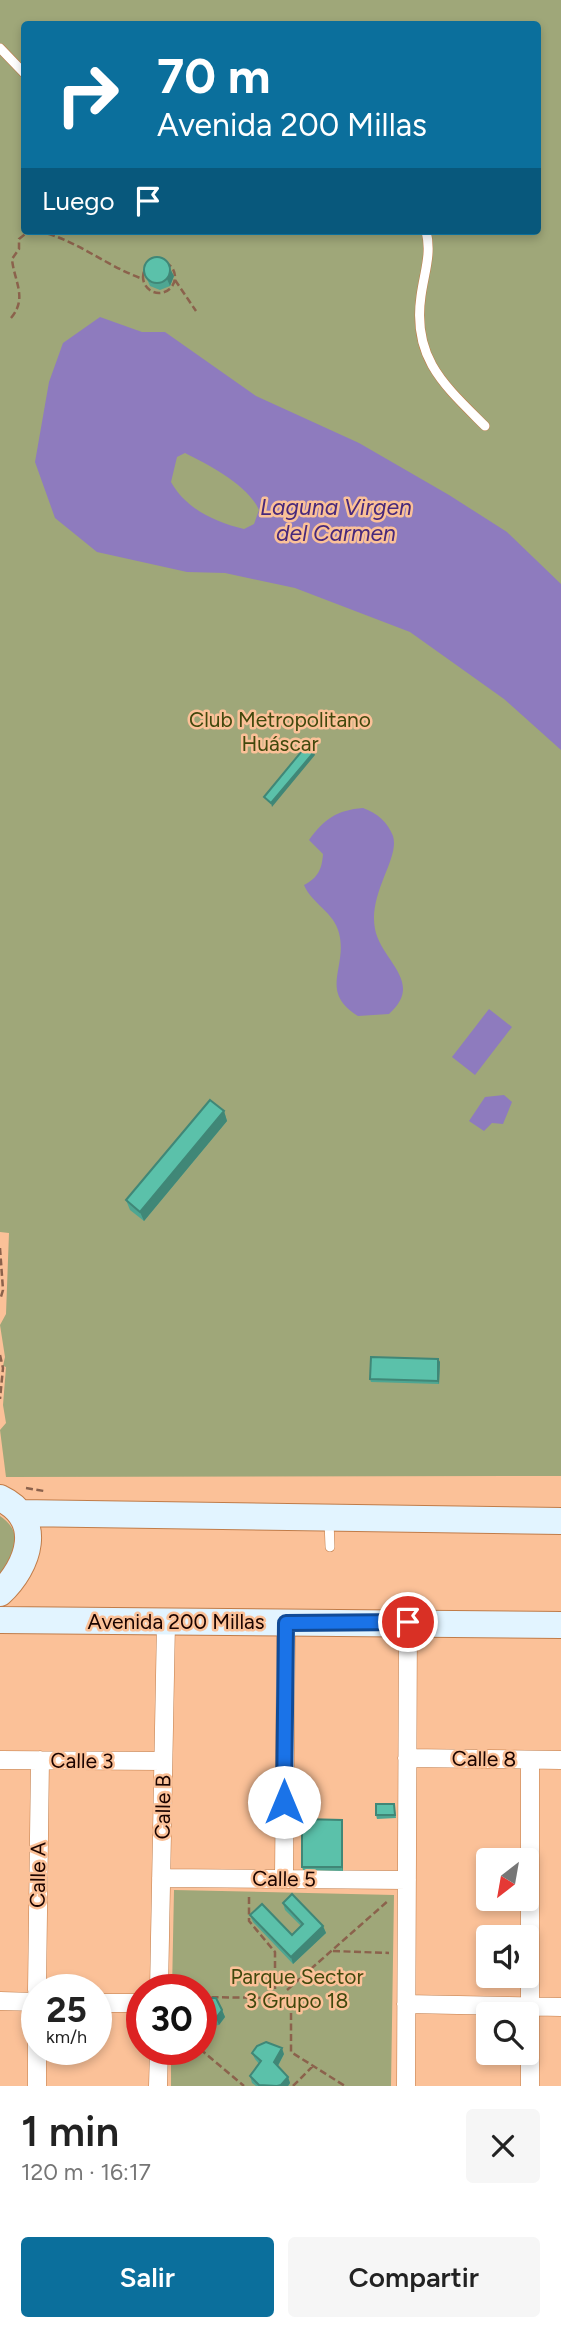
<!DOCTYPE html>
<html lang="es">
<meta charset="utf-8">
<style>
:root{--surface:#fff;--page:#f6f6f6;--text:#222;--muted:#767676;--accent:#0b6f9c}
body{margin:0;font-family:Figtree,sans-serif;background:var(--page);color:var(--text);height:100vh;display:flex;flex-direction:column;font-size:26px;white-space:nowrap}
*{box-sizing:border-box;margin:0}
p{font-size:23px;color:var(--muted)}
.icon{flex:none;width:38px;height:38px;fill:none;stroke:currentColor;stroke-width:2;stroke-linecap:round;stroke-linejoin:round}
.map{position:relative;height:2086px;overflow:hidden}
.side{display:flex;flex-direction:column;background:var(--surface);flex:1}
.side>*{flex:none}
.guide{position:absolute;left:21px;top:21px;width:520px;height:214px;border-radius:7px;box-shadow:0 4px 10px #0003;background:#0b6f9c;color:#fff;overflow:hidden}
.needle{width:46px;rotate:211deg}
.buttons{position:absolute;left:476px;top:1848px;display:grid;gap:14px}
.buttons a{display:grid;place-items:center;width:63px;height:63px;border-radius:7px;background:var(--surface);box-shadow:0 4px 10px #0003;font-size:35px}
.speed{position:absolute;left:21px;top:1974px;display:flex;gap:14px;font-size:35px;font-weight:700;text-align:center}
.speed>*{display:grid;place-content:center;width:91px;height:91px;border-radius:50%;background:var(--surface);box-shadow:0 4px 10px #0003;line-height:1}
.speed small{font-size:18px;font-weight:400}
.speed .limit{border:10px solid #d22;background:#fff;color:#111}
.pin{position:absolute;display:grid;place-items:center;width:60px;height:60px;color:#fff;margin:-30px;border:4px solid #fff;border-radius:50%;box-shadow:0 2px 7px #0007}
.me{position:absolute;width:77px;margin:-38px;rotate:0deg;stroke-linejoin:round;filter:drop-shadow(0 0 5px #0008)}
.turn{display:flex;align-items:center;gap:24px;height:147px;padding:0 21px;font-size:32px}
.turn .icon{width:91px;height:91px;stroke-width:2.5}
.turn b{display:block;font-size:49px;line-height:60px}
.then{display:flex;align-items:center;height:66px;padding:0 21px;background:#0003;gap:14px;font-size:26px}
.round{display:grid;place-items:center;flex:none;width:74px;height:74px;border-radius:7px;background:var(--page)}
.summary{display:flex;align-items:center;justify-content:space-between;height:119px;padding:0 21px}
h1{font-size:42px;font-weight:600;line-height:52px}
.button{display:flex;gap:14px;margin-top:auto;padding:14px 21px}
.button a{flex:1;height:80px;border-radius:7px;background:var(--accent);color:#fff;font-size:28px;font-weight:600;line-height:80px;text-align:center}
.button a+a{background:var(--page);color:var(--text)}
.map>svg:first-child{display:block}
.green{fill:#9fa779;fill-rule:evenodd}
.water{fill:#8e7bbe;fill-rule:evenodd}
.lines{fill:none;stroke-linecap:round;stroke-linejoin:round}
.lane-casing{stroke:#c07c49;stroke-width:10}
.street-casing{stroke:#c07c49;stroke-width:19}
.secondary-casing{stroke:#c07c49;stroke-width:28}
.path{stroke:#8b624c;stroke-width:2.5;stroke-dasharray:7 3.5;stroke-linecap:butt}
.lane{stroke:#fff;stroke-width:9}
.street{stroke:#fff;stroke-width:18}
.secondary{stroke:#e2f4ff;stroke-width:26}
.wall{fill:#4ea692}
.shaded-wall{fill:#408777}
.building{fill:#5bc1aa;stroke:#408777;stroke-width:2}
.route-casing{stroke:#114b97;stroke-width:18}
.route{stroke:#1a73e8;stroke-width:12}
.labels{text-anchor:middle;stroke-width:5;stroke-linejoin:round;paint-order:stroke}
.park-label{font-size:21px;fill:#41480d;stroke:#fbc198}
.street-label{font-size:21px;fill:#1b0400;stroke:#fbc198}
.water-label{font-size:23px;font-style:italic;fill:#48297b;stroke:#fbc198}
</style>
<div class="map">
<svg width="561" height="2086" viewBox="0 0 561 2086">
<rect width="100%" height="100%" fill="#fbc198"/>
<path class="green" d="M0 0H561V1476L6 1477 0 1430 6 1423 3 1405 6 1367 3 1366 5 1357 0 1325 6 1314 9 1233 0 1232ZM24 24H537V231H24Z
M0 1516C27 1534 12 1556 0 1578Z
M174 1890 394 1895 391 2086H171V2049H201V1990H172Z"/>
<path class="water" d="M100 317 142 332H165L256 396 359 443 449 495 507 532 561 584V750L504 699 410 632 295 588 225 573 187 572 97 552 55 518 35 462 49 382 63 343ZM185 453C209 465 248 485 259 510L254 524 244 529C215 522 186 509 171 482L177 457Z
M363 808C378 814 387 821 393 836 400 858 368 893 375 929 381 961 425 982 389 1014L358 1016C318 991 348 968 339 933 334 912 312 904 304 885 318 878 322 869 323 854L309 840C324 819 337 810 363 808Z
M489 1009 512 1027 475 1075 452 1057Z
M504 1095 512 1102 503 1124 492 1123 484 1131 469 1121 485 1097Z"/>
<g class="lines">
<g class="lane-casing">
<path id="lane" d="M0 48 24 73
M426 231C432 254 424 273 421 296 412 358 444 385 485 426
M329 1521 330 1547"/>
</g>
<g class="street-casing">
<path id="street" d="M407 1758 561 1760
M0 1760 163 1761
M161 1878 407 1880
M284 1879 286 1623
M37 1990 40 1760
M159 1990 166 1623
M0 2001 37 2002
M96 2003H142
M406 2004 561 2007
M37 2086V2023
M158 2086 159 2049
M406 2086 408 1622
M530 2086V1760"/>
</g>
<g class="secondary-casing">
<path id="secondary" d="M0 1498C45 1519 29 1566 0 1593
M20 1513 561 1521
M0 1620 561 1625"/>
</g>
<path class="path" d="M38 231C77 240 106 266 143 279
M143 277a16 16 0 1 1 32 0a16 16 0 1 1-32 0Z
M175 280 196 311
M11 318C28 298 14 281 12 259L19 249V239L29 231
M0 1248 3 1290 0 1300
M0 1355 3 1368 0 1399
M26 1488 44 1491
M249 1897V1921L275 1952V1992
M333 1951 389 1953
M287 1990 389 1900
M201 1997 271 1998
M291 2013V2052L345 2086
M200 2049 244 2086
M293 2086 314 2065"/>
<use href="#lane" class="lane"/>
<use href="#street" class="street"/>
<use href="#secondary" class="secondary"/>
</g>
<path class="wall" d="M143 270 174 276 170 286 160 290 150 286Z
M224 1111 227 1121 144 1221 130 1210 126 1200Z
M438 1359 440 1362 439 1384 371 1382 370 1379Z
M394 1804 396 1818 377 1819 376 1815Z
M343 1823V1871L303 1870 302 1867Z
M283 1903 323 1926 326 1933 293 1964 253 1922 250 1915 292 1935 301 1926 285 1910Z
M222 2010 225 2017 219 2025 212 2026 204 2019 201 2012Z
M252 2053 284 2054 278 2066 288 2077 290 2083 288 2086H256L252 2083 250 2076 259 2064 255 2059Z"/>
<path class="shaded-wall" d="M171 270 174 276 170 286 167 279Z
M314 752 315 755 272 807 271 803Z
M224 1111 227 1121 144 1221 140 1212Z
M438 1359 440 1362 439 1384 438 1381Z
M342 1820 343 1823V1871L342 1867Z
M323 1926 326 1933 293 1964 291 1957Z
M222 2010 225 2017 219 2025 216 2018Z
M282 2048 284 2054 276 2069 274 2062Z
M288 2077 290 2083 288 2086H281V2085Z"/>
<path class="building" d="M144 270a13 13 0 1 1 26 0a13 13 0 1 1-26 0Z
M306 746 314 752 271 803 264 797Z
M210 1100 224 1111 140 1212 126 1200Z
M371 1357 438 1359V1381L370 1379Z
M376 1804H394L395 1815H376Z
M302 1819 342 1820V1867H302Z
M292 1894 323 1926 291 1957 250 1915 262 1904 292 1935 303 1924 283 1903Z
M209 1998H216L222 2010 216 2018 209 2019 201 2012V2005Z
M266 2042 282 2048 274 2062 288 2077 281 2085 277 2086 259 2085 250 2076 261 2061 252 2053 257 2046Z"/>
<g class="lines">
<g class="route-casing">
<path id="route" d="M284 1802 286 1623 408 1622"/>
</g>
<use href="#route" class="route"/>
</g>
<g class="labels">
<g class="park-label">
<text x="280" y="727">Club Metropolitano<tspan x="280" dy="24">Huáscar</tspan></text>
<text x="297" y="1984">Parque Sector<tspan x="297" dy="24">3 Grupo 18</tspan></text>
</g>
<g class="street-label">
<text x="176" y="1629">Avenida 200 Millas</text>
<text transform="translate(484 1759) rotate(1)" y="7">Calle 8</text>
<text transform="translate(82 1761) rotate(1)" y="7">Calle 3</text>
<text transform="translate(163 1807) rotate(-89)" y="7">Calle B</text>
<text transform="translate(38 1875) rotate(-89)" y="7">Calle A</text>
<text transform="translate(284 1879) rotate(1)" y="7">Calle 5</text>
</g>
<g class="water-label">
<text x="336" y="515">Laguna Virgen<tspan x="336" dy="26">del Carmen</tspan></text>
</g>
</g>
</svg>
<div class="buttons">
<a><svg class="needle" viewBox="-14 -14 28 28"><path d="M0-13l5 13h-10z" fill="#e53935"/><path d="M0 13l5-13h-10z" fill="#767676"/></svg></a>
<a><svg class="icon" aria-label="sound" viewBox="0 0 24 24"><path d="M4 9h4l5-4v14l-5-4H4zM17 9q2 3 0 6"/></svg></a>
<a><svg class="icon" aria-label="search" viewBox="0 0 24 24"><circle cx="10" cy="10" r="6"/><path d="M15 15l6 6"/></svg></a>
</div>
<div class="speed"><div>25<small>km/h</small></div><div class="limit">30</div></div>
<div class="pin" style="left:408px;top:1622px;background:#d93025"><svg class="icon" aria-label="arrive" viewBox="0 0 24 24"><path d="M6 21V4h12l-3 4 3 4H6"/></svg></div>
<svg class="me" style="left:284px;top:1802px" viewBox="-20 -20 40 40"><circle r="19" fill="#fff"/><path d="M0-13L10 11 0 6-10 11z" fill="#1a73e8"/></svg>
<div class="guide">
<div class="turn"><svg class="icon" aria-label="right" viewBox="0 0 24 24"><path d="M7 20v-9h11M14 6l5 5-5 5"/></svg><div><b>70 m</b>Avenida 200 Millas</div></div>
<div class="then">Luego<svg class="icon" aria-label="arrive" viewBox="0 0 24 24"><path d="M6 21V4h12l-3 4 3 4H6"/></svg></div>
</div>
</div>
<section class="side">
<div class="summary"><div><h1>1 min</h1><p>120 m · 16:17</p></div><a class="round"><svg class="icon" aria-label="close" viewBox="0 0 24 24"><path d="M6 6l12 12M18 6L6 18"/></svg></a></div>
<div class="button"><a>Salir</a><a>Compartir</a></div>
</section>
